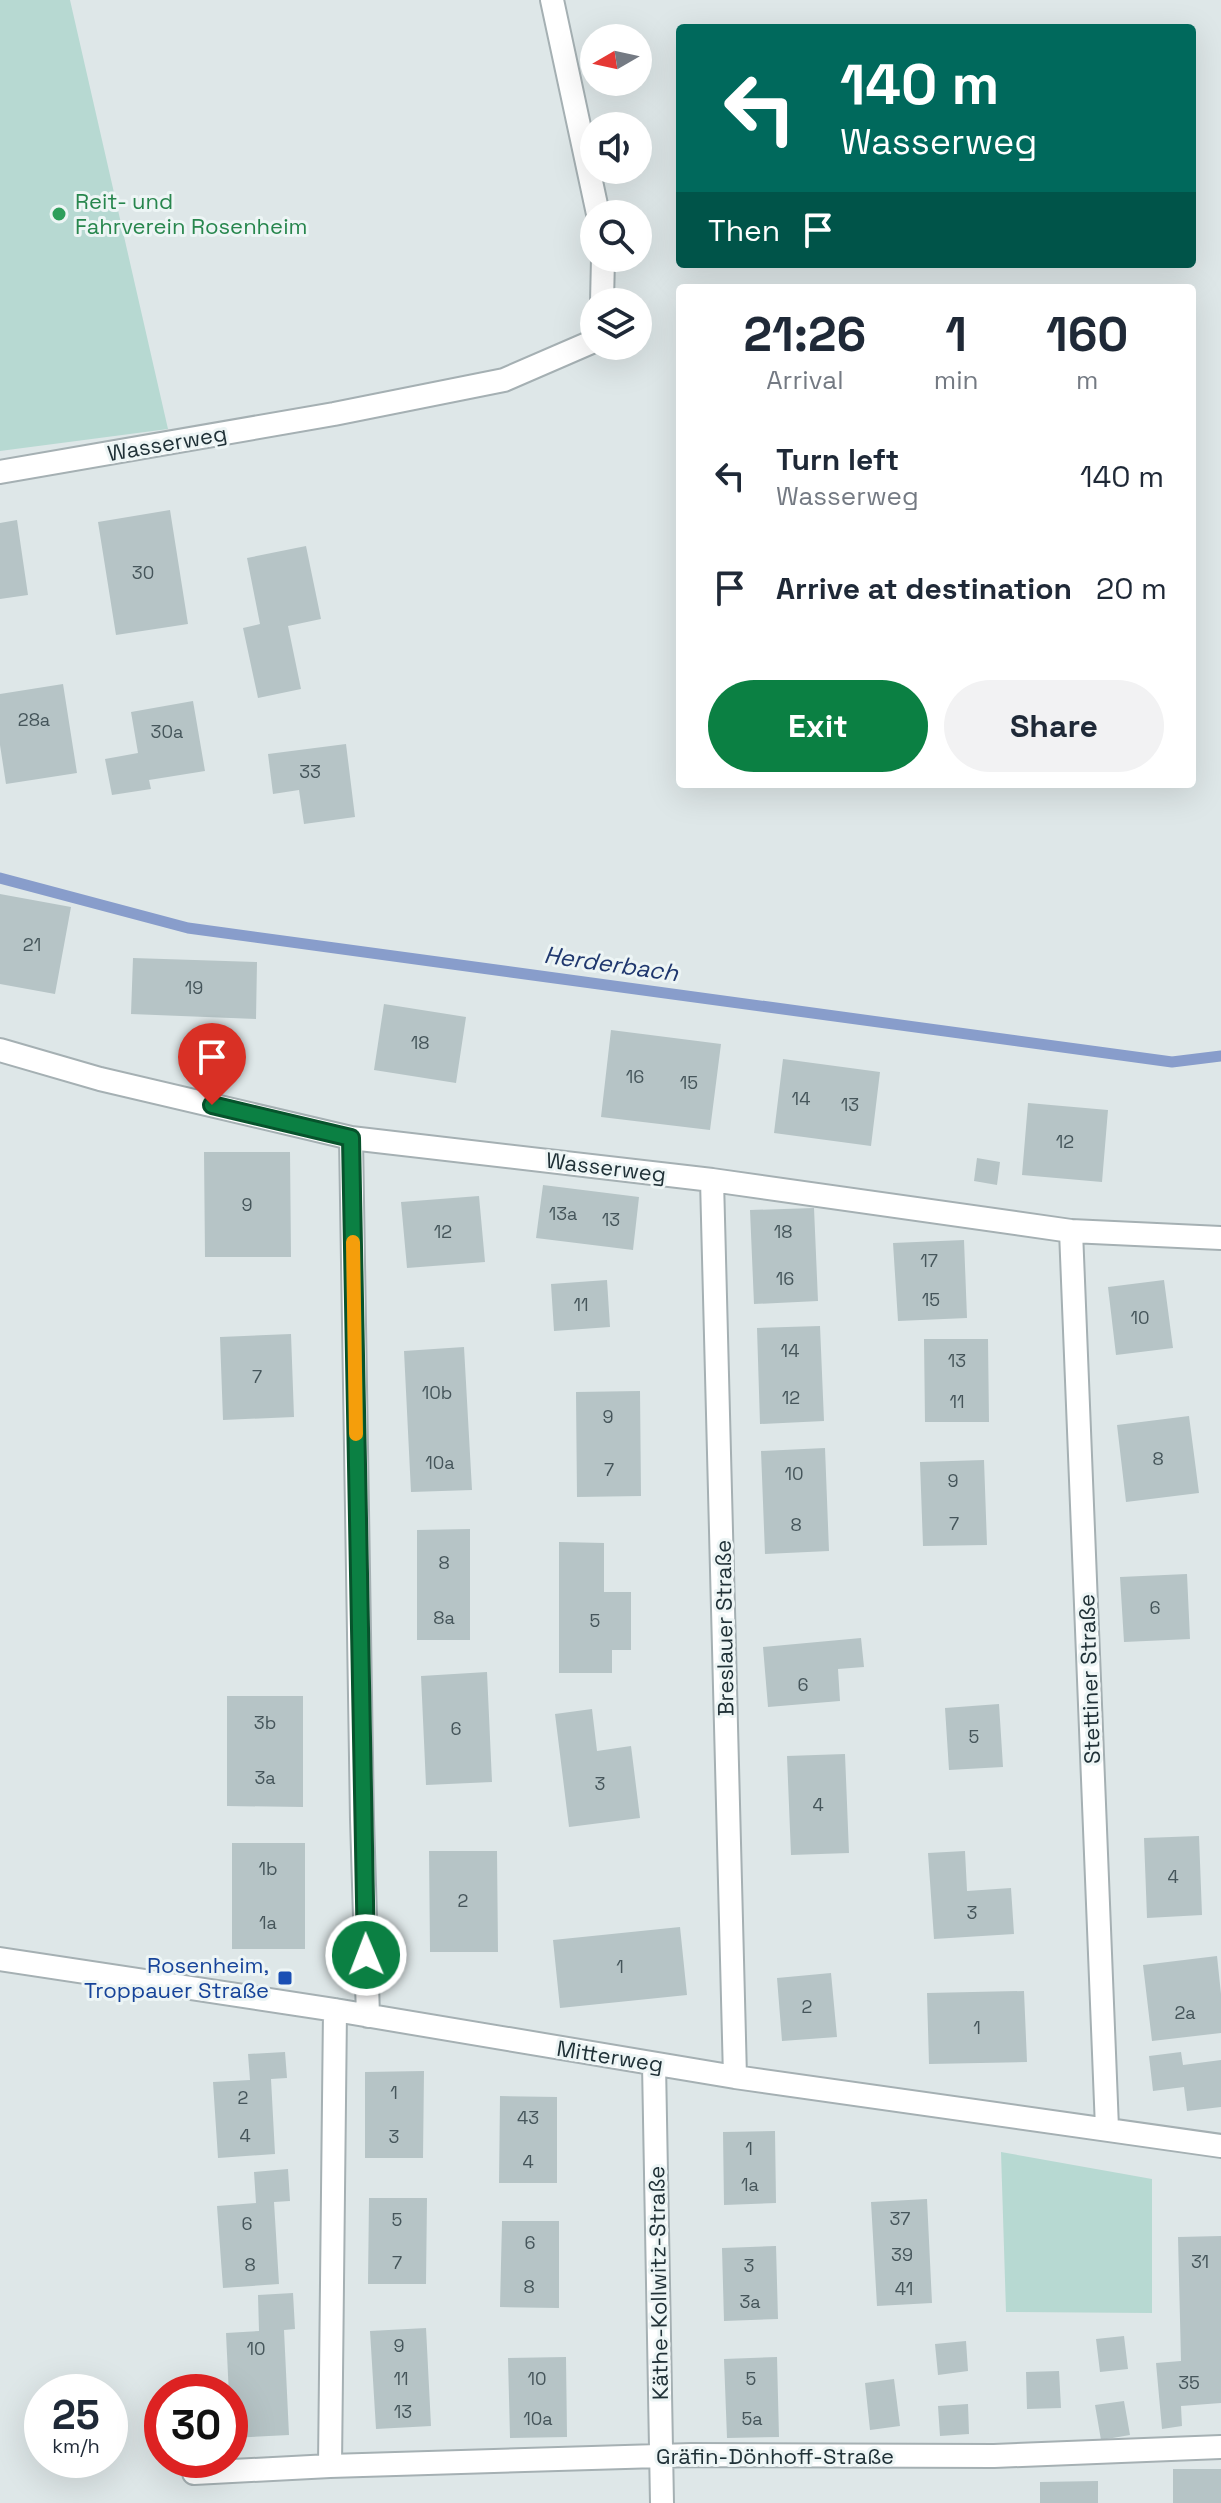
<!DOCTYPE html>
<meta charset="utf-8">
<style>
:root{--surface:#fff;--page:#f2f2f3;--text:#1f2937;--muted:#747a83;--accent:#0b8043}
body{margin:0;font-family:"Space Grotesk",sans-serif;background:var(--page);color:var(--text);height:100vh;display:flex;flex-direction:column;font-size:30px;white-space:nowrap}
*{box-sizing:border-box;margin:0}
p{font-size:26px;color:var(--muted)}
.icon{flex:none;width:44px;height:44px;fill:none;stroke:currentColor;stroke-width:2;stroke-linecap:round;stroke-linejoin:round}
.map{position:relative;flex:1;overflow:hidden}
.panel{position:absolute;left:676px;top:284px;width:520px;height:504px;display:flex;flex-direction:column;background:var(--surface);border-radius:8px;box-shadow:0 8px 32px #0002}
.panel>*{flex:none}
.hud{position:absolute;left:676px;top:24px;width:520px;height:244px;border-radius:8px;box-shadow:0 8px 32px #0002;background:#00695c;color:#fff;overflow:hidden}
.needle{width:52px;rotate:261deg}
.buttons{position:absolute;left:580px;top:24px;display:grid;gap:16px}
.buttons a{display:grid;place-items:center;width:72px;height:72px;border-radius:50%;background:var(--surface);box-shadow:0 8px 32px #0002;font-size:40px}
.speed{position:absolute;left:24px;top:2374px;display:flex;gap:16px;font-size:40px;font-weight:700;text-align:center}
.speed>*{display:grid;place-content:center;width:104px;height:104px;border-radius:50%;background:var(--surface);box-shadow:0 8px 32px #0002;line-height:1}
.speed small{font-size:20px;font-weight:400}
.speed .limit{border:12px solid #d22;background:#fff;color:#111}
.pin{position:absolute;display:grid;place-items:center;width:68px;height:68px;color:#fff;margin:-82px -34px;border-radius:50% 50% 50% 0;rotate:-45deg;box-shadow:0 0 8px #0007}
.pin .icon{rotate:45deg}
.me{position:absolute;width:88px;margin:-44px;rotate:359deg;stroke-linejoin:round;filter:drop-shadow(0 0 6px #0008)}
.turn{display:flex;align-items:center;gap:28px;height:168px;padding:0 32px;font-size:36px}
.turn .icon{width:104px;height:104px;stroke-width:2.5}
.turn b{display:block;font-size:56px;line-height:68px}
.then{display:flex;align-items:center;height:76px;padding:0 32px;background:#0003;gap:16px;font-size:30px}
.eta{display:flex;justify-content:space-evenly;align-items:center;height:136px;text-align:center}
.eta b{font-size:48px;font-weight:600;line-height:56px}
.button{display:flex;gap:16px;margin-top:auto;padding:16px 32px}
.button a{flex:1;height:92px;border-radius:48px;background:var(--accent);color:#fff;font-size:32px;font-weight:600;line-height:92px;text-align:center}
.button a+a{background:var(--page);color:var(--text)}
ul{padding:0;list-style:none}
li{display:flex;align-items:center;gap:24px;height:112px;padding:0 32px}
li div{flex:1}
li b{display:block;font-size:30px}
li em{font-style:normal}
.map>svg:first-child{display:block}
.green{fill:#b7d9d2}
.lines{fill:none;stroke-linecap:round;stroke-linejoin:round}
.stream{stroke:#889dcb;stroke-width:11}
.building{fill:#b6c4c6}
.minor-casing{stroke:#a5b0b3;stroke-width:26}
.minor{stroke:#fff;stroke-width:22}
.route-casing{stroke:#07532c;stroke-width:20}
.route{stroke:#0b8043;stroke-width:14}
.slow{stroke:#f59e0b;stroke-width:14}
.leisure-dot{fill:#2e9e5b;stroke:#edf5f5;stroke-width:3}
.transit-dot{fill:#1a4fb4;stroke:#edf5f5;stroke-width:3}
.labels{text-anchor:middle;stroke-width:6;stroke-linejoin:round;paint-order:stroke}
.number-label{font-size:18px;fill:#46565b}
.leisure-label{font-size:22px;fill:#27864d;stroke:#edf5f5;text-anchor:start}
.street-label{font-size:22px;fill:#203137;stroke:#edf5f5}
.transit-label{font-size:22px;fill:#164399;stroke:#edf5f5;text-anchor:end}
.water-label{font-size:24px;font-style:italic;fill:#1f376e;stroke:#edf5f5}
</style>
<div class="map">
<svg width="1221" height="2503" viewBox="0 0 1221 2503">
<rect width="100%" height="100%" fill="#dee7e8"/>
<path class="green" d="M0 0H70L168 429 0 451Z
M1001 2152 1152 2179V2313L1006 2312Z"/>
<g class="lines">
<path class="stream" d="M0 878 188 928 1172 1062 1221 1056"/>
</g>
<path class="building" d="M170 510 188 624 116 635 98 522Z
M17 520 28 595 0 599V523Z
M306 546 321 619 288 626 301 689 258 698 243 628 260 624 247 558Z
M63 684 77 773 6 784 0 745V694Z
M193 701 205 771 149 780 151 789 112 795 105 759 138 753 131 712Z
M346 744 355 817 304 824 299 790 273 794 268 754Z
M0 894 71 907 55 994 0 984Z
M133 958 257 962 256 1019 131 1014Z
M384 1004 466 1017 456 1083 374 1070Z
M611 1030 721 1044 710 1130 601 1117Z
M783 1059 880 1072 871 1146 774 1133Z
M1028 1103 1108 1110 1102 1182 1022 1175Z
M204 1152H290L291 1257H205Z
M977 1158 1000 1162 997 1185 974 1181Z
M543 1185 639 1197 633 1250 536 1238Z
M479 1196 485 1262 407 1268 401 1202Z
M814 1208 818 1301 754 1304 750 1210Z
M964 1240 967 1318 898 1321 893 1243Z
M607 1280 610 1327 554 1331 551 1284Z
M1164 1280 1173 1348 1116 1355 1108 1287Z
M820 1326 824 1421 760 1424 757 1328Z
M291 1334 294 1417 223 1420 220 1337Z
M924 1339H988L989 1422H925Z
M464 1347 472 1490 411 1492 404 1351Z
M640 1391 641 1496 577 1497 576 1392Z
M1189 1416 1199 1493 1126 1502 1117 1425Z
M825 1448 829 1551 765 1554 761 1451Z
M984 1460 987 1545 923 1546 920 1462Z
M470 1529V1640H417V1530Z
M559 1542 604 1543V1592H631V1650H612V1673H559Z
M1187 1574 1190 1639 1124 1642 1120 1577Z
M861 1638 864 1667 838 1669 840 1701 768 1707 763 1647Z
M487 1672 492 1782 426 1785 421 1676Z
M227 1696H303V1807L227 1806Z
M999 1704 1003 1767 949 1770 945 1708Z
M592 1709 597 1751 631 1746 640 1818 569 1827 555 1714Z
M845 1754 849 1853 791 1855 787 1756Z
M1199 1836 1202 1915 1147 1918 1144 1838Z
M232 1843H305V1949H232Z
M429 1851H497L498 1952H430Z
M965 1851 967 1891 1011 1888 1014 1934 934 1939 928 1853Z
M680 1927 687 1995 560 2008 553 1940Z
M1217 1956 1221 1994V2033L1152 2041 1143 1965Z
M831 1973 837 2037 782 2041 777 1978Z
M1024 1991 1027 2062 929 2064 927 1993Z
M285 2052 287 2078 271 2079 275 2154 218 2158 213 2082 250 2080 248 2054Z
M1181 2052 1183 2065 1221 2060V2107L1187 2111 1184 2087 1153 2091 1149 2056Z
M424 2071 423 2158H365V2072Z
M500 2096 557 2097V2183H499Z
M775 2131 776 2203 724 2205 723 2132Z
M288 2169 290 2201 274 2202 279 2284 223 2288 217 2206 256 2203 254 2172Z
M369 2198H427L426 2284H368Z
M927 2199 932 2303 877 2306 871 2202Z
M502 2221H559V2308L500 2307Z
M1221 2236V2403L1181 2406 1182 2426 1162 2429 1156 2363 1181 2361 1178 2237Z
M776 2246 778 2319 724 2321 722 2248Z
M293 2293 295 2329 284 2330 289 2435 231 2438 226 2333 259 2331 258 2295Z
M426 2328 431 2426 376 2429 370 2331Z
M1124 2336 1128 2369 1100 2372 1096 2339Z
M966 2341 968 2371 938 2375 935 2344Z
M566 2357 567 2437 510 2438 508 2358Z
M777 2357 779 2437 727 2438 724 2359Z
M1059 2371 1061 2408 1027 2409 1026 2372Z
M894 2379 900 2426 870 2430 865 2383Z
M1124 2401 1130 2435 1101 2440 1095 2405Z
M968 2404 969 2434 940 2436 938 2406Z
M1173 2469H1221V2503H1173Z
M1098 2481V2503H1040V2482Z"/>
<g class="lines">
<g class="minor-casing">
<path id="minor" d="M552 0 598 214
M602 302 603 258
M0 472 334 414 504 380 594 341
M0 1050 100 1079 351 1138 712 1180 1071 1231 1221 1238
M351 1138 362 1819 368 2016
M712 1180 735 2077
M1071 1231 1107 2128
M0 1959 335 2010 735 2077 1221 2146
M335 2010 330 2466 692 2455 994 2456 1221 2447
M654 2064 662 2503
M194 2473 330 2466"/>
</g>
<use href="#minor" class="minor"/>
</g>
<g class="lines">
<g class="route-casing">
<path id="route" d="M212 1105 351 1138 366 1955"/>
</g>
<use href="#route" class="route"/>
<path class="slow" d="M353 1242 356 1434"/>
</g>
<circle class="leisure-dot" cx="59" cy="214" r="8"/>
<rect class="transit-dot" x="277" y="1970" width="16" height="16" rx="4"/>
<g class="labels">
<g class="number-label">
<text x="143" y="579">30</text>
<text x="34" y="726">28a</text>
<text x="167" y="738">30a</text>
<text x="310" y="778">33</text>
<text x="32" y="951">21</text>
<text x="194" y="994">19</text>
<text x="420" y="1049">18</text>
<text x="635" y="1083">16</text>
<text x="689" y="1089">15</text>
<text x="801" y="1105">14</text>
<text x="850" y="1111">13</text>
<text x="1065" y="1148">12</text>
<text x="247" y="1211">9</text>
<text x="563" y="1220">13a</text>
<text x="611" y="1226">13</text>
<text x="443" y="1238">12</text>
<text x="783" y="1238">18</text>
<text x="929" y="1267">17</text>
<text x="785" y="1285">16</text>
<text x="931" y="1306">15</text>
<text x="581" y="1311">11</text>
<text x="1140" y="1324">10</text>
<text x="790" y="1357">14</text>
<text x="957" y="1367">13</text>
<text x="257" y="1383">7</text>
<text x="437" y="1399">10b</text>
<text x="791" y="1404">12</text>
<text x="957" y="1408">11</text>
<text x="608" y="1423">9</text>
<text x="1158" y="1465">8</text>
<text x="440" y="1469">10a</text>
<text x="609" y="1476">7</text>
<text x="794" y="1480">10</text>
<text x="953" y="1487">9</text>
<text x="954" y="1530">7</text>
<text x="796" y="1531">8</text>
<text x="444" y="1569">8</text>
<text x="1155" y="1614">6</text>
<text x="444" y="1624">8a</text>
<text x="595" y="1627">5</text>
<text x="803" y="1691">6</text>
<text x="265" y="1729">3b</text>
<text x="456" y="1735">6</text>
<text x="974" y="1743">5</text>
<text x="265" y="1784">3a</text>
<text x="600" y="1790">3</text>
<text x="818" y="1811">4</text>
<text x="268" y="1875">1b</text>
<text x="1173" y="1883">4</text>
<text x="463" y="1907">2</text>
<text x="972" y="1919">3</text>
<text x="268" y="1929">1a</text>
<text x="620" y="1973">1</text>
<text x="807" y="2013">2</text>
<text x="1185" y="2019">2a</text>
<text x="977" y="2034">1</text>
<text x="394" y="2099">1</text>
<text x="243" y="2104">2</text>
<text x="528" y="2124">43</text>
<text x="245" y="2142">4</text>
<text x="394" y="2143">3</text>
<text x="749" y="2155">1</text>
<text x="528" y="2168">4</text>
<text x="750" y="2191">1a</text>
<text x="900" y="2225">37</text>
<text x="397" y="2226">5</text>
<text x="247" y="2230">6</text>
<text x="530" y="2249">6</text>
<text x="902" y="2261">39</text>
<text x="1200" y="2268">31</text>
<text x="397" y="2269">7</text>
<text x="250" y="2271">8</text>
<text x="749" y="2272">3</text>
<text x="529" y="2293">8</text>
<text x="904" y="2295">41</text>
<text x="750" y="2308">3a</text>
<text x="399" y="2352">9</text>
<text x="256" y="2355">10</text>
<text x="401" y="2385">11</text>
<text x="537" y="2385">10</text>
<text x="751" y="2385">5</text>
<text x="1189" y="2389">35</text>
<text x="403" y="2418">13</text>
<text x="538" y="2425">10a</text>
<text x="752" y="2425">5a</text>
</g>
<g class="leisure-label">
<text x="75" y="209">Reit- und<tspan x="75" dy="25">Fahrverein Rosenheim</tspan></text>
</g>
<g class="street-label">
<text transform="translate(167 443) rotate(-10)" y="8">Wasserweg</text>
<text transform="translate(606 1167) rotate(7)" y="8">Wasserweg</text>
<text transform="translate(724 1628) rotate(-91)" y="8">Breslauer Straße</text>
<text transform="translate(1089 1679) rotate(-92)" y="8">Stettiner Straße</text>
<text transform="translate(610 2056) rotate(9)" y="8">Mitterweg</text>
<text transform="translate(658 2283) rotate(-91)" y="8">Käthe-Kollwitz-Straße</text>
<text x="775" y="2464">Gräfin-Dönhoff-Straße</text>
</g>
<g class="transit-label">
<text x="269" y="1973">Rosenheim,<tspan x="269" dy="25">Troppauer Straße</tspan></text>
</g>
<g class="water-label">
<text transform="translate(611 964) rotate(8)" y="8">Herderbach</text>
</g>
</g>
</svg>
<div class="buttons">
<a><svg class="needle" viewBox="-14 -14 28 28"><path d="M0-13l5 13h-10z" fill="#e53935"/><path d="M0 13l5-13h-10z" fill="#747a83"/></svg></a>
<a><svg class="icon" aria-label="sound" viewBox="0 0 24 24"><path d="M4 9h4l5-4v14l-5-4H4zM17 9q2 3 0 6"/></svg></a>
<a><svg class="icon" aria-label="search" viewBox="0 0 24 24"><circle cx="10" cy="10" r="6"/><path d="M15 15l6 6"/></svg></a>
<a><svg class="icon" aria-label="layers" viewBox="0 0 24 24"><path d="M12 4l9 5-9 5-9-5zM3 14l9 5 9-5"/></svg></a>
</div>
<div class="speed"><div>25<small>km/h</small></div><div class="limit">30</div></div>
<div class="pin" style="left:212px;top:1105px;background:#d93025"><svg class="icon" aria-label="arrive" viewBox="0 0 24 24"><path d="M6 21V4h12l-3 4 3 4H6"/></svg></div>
<svg class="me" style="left:366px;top:1955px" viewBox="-20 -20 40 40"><circle r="17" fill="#0b8043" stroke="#fff" stroke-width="3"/><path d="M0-11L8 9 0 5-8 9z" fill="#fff"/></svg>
<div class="hud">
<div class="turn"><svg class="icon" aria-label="left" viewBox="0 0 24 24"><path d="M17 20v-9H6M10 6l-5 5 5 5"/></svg><div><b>140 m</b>Wasserweg</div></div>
<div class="then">Then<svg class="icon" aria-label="arrive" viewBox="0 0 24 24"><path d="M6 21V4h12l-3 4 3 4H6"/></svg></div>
</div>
<section class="panel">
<div class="eta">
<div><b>21:26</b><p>Arrival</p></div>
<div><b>1</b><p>min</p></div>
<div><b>160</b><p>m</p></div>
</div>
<ul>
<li><svg class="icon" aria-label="left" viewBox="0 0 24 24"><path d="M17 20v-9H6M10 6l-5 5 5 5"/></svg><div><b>Turn left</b><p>Wasserweg</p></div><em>140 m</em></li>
<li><svg class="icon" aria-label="arrive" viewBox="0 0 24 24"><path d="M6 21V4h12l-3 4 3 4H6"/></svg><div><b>Arrive at destination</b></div><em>20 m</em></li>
</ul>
<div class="button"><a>Exit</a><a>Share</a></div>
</section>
</div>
